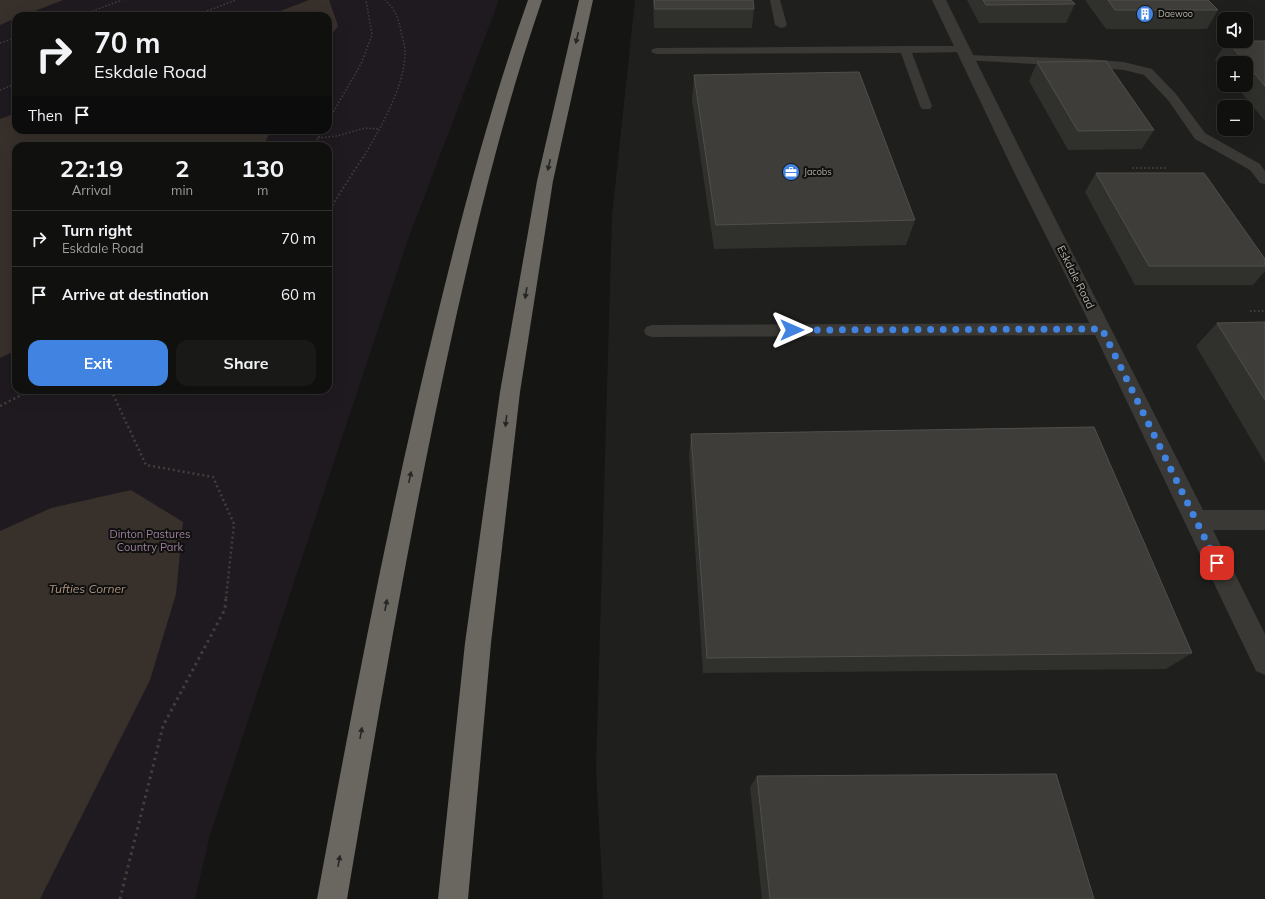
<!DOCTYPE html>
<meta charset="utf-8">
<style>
:root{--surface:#10100f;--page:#191918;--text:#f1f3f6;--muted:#9c9d9e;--line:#30302f;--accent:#4183e0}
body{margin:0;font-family:Mulish,sans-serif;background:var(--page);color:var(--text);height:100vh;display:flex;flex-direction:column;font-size:15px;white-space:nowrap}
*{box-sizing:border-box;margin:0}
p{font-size:13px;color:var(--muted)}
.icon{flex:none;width:22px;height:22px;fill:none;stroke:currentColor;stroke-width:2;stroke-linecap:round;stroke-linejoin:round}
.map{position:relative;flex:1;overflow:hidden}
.drawer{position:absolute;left:12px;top:142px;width:320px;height:252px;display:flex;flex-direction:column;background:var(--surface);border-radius:12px;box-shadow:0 4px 16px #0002,0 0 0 1px var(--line)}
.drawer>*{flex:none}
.guide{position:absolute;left:12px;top:12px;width:320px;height:122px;border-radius:12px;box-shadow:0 4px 16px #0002,0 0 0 1px var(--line);background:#10100f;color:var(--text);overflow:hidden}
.buttons{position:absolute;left:1217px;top:12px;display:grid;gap:8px}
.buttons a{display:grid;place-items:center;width:36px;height:36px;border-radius:8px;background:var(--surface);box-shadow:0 4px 16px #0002,0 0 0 1px var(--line);font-size:20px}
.pin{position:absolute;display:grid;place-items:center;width:34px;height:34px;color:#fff;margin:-17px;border-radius:8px;box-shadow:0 2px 6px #0006}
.me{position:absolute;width:44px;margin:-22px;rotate:90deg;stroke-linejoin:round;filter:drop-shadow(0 0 3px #0008)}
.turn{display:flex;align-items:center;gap:14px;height:84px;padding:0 16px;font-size:18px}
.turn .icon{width:52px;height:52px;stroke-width:2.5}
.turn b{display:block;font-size:28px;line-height:34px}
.then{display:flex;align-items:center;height:38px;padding:0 16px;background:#0003;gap:8px;font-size:15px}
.eta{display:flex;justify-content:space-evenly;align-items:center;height:68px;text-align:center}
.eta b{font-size:24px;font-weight:700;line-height:28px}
.button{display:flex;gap:8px;margin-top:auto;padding:8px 16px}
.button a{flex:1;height:46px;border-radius:12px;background:var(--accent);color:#fff;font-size:16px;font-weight:700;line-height:46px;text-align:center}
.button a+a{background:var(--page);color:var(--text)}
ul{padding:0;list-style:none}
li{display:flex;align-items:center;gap:12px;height:56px;padding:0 16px;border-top:1px solid var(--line)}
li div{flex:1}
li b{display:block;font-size:15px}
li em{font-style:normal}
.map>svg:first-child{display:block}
.built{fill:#1f1f1d;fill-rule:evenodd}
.green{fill:#1f1a1f;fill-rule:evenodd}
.water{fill:#38302b}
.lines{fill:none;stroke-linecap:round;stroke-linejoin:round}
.path-far3{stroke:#413f3b;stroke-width:1.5;stroke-dasharray:1.5 2;stroke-linecap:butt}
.path-far2{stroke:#413f3b;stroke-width:2;stroke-dasharray:1.5 2.5;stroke-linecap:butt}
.path-far1{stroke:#413f3b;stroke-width:2.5;stroke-dasharray:2 3;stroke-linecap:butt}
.path{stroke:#413f3b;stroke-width:3;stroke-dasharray:2.5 4;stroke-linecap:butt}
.lane{fill:#3a3935;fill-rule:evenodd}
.street{fill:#3a3935;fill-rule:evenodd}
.highway{fill:#6a6761;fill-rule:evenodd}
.wall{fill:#30302d}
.building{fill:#3e3d3a;stroke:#514f4b}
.oneway{fill:#262624}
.route{stroke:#4183e0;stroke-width:7;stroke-dasharray:0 12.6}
.labels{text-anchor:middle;stroke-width:4;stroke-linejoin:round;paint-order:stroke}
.far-poi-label{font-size:9px;fill:#b4afa7;stroke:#10100f;text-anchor:start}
.street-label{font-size:11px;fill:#b4afa7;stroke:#10100f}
.park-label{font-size:11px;fill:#9d7f9d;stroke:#10100f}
.water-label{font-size:12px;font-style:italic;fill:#ac9181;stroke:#10100f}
</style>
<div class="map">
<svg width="1265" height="899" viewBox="0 0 1265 899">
<rect width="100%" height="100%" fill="#151514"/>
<path class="built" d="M635 0H1265V899H603L596 769 612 216ZM1224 19H1246V41H1224ZM1224 63H1246V85H1224ZM1224 107H1246V129H1224Z"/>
<path class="green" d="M0 0H499L406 245 210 835 195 899H0ZM16 16H328V130H16ZM16 146H328V390H16Z"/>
<path class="water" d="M0 0H63L22 16H16V18L0 25Z
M309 0H329L338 26 328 39V16H267Z
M16 113V130H271L263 146H16V350L0 358V119Z
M131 490 183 522 176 594 150 680 40 899H0V531L51 508Z"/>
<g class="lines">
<path class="path-far3" d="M79 16 122 0
M194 16 236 0
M0 43 16 38
M0 90 16 84
M328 121 361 64 372 35 366 0
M318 138 337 136 365 128 378 129
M313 146 323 130
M363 158C379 131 405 86 405 53 405 46 403 39 401 32 399 19 395 9 385 0"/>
<path class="path-far2" d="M1132 168H1166
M328 212 363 157
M1250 311H1265"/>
<path class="path-far1" d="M111 390 146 465 213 477 234 524 226 598
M0 406 31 390"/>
<path class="path" d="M120 899 163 726 225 609 226 597"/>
<path class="lane" d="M770 0H780L787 25 785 27 781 28 775 25Z
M905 46H963L967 47 969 49 967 51 963 52 912 53 932 106 930 109H922L920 106 901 53 657 54 653 53 651 51 653 49 657 48Z
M967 55 1088 59 1124 62 1152 69 1176 94 1205 133 1260 164 1265 171V184L1260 183 1250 170 1195 139 1168 100 1144 75 1124 70 1088 67 963 60 961 58 963 56Z
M1102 323 1108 325 1110 329 1108 333 1102 335 652 337 646 335 644 331 646 327 652 325Z"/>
<path class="street" d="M932 0H946C1030 171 1117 340 1203 510H1265V530H1213L1265 634V675L1256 671 1084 312 1013 170Z"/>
<path class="highway" d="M528 0H542C506 104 480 210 456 317 413 510 380 704 347 899H317C353 704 390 509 437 317 463 210 491 104 528 0Z
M579 0H593L553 181 520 392 491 643 468 899H438L465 643 500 392 537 181Z"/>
</g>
<path class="wall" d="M653 0H753L754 9 752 28H654Z
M967 0H1071L1075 4 1066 23H979Z
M1085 0H1208L1218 10 1207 29H1106Z
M1227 41H1265V121L1235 85H1246V63H1224V71L1215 60Z
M1037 62 1154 130 1142 149 1068 150 1029 81Z
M694 75 915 220 906 245 714 249 692 100Z
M1096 173 1265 259V271L1253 285H1135L1085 192Z
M1265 322V463L1196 346 1217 323Z
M691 434 1192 653 1166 669 703 673 689 455Z
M757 776 1094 899H762L750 787Z"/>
<path class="building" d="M654 0H753L754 9H655Z
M983 0H1071L1075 4 986 5Z
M1108 0H1208L1218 10H1115Z
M1227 41H1265V86L1246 63Z
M1106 61 1154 130 1078 131 1037 62Z
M859 72 915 220 716 225 694 75Z
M1096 173H1204L1265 259V266H1149Z
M1265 322V400L1217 323Z
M1094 427 1192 653 707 658 691 434Z
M1056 774 1094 899H770L757 776Z"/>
<defs><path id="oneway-solid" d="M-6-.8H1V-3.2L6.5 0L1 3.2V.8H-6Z"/></defs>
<g class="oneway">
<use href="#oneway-solid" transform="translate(577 38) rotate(103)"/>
<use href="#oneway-solid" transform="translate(549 165) rotate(103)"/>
<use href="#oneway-solid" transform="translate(526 293) rotate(99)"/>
<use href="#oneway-solid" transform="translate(506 421) rotate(97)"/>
<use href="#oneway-solid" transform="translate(410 477) rotate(-78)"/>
<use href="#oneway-solid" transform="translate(386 605) rotate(-79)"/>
<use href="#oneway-solid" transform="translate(361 733) rotate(-80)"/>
<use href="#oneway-solid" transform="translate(339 861) rotate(-80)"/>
</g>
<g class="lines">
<path class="route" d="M792 330 1102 329 1217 563"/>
</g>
<defs>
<g id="building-disc" transform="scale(0.9)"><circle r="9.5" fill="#4183e0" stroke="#10100f"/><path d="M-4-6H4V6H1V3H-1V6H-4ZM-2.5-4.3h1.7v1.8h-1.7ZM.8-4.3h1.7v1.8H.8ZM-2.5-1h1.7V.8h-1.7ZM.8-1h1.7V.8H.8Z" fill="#fff"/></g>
<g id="office-disc" transform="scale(0.9)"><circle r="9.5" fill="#4183e0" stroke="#10100f"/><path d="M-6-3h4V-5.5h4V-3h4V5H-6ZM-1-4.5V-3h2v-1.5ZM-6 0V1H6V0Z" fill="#fff"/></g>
</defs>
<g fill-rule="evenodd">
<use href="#building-disc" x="1145" y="14"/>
<use href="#office-disc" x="791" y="172"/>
</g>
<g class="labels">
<g class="far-poi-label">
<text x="1158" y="17">Daewoo</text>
<text x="804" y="175">Jacobs</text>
</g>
<g class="street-label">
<text transform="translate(1076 277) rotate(63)" y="4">Eskdale Road</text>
</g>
<g class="park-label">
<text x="150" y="538">Dinton Pastures<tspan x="150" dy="13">Country Park</tspan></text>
</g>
<g class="water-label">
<text x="87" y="593">Tufties Corner</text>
</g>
</g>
</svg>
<div class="buttons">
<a><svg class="icon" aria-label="sound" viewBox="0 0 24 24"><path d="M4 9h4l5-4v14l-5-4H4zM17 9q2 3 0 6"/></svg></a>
<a>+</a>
<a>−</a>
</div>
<div class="pin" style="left:1217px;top:563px;background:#d93025"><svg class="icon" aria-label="arrive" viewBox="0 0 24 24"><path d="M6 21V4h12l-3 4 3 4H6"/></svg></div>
<svg class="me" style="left:792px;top:330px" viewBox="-20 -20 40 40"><path d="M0-17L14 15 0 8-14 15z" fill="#4183e0" stroke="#fff" stroke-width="4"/></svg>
<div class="guide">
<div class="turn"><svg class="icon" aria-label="right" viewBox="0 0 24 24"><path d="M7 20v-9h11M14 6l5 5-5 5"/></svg><div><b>70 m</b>Eskdale Road</div></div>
<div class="then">Then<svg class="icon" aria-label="arrive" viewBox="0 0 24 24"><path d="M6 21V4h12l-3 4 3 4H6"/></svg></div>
</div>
<section class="drawer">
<div class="eta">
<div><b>22:19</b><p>Arrival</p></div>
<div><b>2</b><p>min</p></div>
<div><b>130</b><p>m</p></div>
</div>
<ul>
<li><svg class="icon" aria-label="right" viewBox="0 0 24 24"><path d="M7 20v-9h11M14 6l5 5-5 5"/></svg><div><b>Turn right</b><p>Eskdale Road</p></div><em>70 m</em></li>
<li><svg class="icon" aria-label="arrive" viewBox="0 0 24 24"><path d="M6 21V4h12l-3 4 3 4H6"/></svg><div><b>Arrive at destination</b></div><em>60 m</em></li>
</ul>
<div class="button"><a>Exit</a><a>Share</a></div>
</section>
</div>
